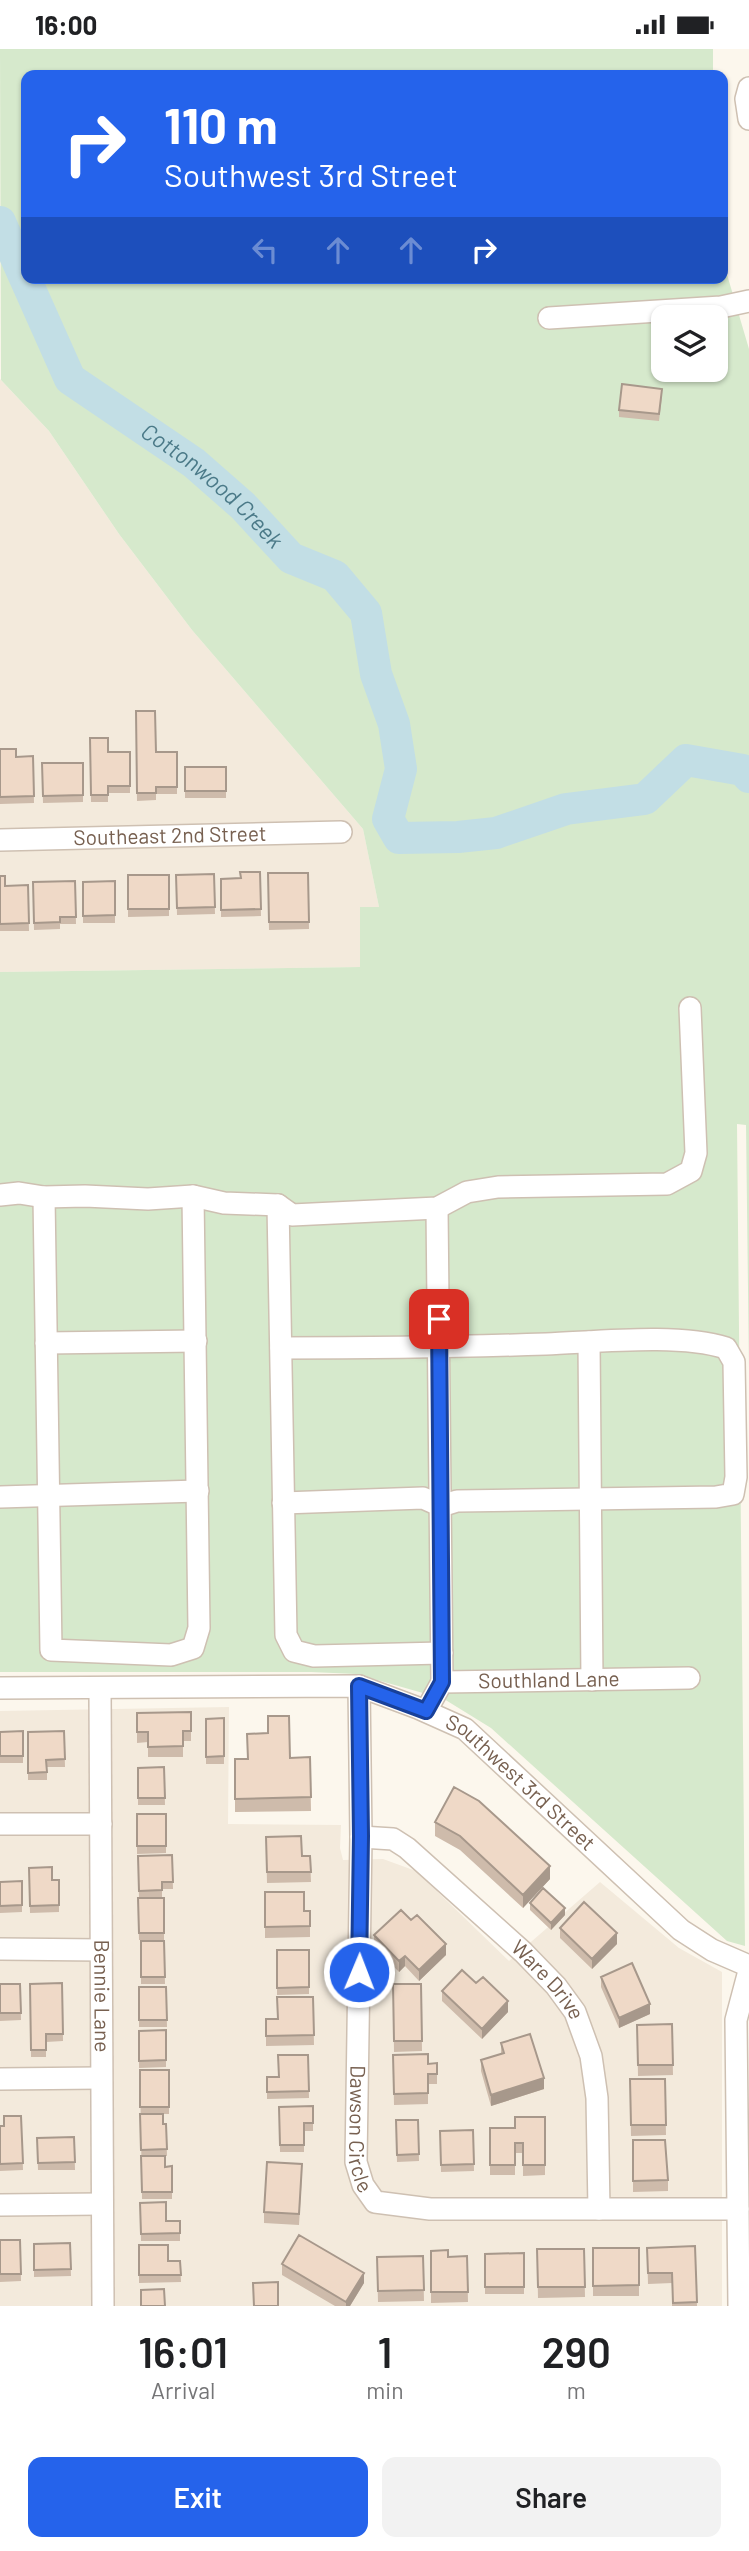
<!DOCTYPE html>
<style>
:root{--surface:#fff;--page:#f2f2f2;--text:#202124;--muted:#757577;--accent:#2563eb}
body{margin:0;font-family:Barlow,sans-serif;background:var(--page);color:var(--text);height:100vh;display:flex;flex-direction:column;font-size:26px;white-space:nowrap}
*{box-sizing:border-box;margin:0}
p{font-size:23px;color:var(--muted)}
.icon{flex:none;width:38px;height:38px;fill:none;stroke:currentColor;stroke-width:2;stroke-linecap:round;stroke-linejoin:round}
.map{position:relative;height:2257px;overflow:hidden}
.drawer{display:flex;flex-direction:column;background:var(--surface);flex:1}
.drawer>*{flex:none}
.hud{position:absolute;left:21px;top:21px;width:707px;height:214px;border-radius:14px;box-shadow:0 2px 5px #0004;background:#2563eb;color:#fff;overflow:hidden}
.buttons{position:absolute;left:651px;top:256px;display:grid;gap:14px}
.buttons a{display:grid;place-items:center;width:77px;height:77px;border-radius:14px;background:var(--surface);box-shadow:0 2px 5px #0004;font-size:35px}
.pin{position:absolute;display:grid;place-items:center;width:60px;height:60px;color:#fff;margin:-30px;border-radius:14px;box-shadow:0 4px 10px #0006}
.me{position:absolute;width:77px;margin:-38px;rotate:1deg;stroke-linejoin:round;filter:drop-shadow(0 0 5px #0008)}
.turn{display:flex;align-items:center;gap:24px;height:147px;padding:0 28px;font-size:32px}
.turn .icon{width:91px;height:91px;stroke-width:2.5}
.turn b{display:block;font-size:49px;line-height:60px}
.lanes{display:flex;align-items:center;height:66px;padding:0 28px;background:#0003;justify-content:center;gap:35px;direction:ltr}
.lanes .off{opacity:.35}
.eta{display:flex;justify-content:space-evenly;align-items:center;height:119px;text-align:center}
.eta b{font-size:42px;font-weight:600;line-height:49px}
.button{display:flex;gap:14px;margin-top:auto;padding:14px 28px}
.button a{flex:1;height:80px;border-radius:14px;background:var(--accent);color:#fff;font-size:28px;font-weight:600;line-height:80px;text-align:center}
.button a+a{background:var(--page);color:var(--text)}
.status{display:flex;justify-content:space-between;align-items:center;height:49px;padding:0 35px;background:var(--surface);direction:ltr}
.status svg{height:19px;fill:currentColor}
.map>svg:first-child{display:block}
.residential{fill:#f3eadc}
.green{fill:#d6e9cc;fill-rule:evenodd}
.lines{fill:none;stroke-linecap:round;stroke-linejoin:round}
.river{stroke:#c2dee5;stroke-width:32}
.minor-casing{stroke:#cec0b2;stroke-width:24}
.minor{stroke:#fff;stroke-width:21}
.wall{fill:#cebbab}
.shaded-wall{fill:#a7988b}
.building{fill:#efd9c7;stroke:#a7988b;stroke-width:2}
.route-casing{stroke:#184099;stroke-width:18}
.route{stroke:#2563eb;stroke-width:12}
.labels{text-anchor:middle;stroke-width:5;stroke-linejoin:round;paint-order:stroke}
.street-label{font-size:21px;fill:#776050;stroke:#fefbf4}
.water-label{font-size:23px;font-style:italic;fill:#4b7a88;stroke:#fefbf4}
</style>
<div class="status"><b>16:00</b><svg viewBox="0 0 49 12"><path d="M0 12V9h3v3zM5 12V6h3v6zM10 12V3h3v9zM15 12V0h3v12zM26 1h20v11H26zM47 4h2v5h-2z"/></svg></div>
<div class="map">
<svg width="749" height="2257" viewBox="0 0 749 2257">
<rect width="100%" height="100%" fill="#fcf7ed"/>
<path class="residential" d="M0 330 49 382 119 485 192 581 363 780 379 858 360 859V918L0 923Z
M229 1658 228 1775 341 1776 340 1799 343 1811 383 1810 416 1822 509 1912 600 1833 679 1899 722 1923V2257H0V1662Z"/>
<path class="green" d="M0 0H713V26H26V229H723V181L726 222 749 300V1321L746 1076 737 1075 745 1897 727 1892 491 1679 444 1650 356 1625 311 1623H0V923L360 918V858H379L363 780 192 581 119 485 49 382 1 331ZM663 268H716V320H663Z"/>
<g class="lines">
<path class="river" id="s1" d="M0 173 70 330 194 414 243 457 291 509 335 527 366 564 376 625 394 675 401 720 388 770 399 789 458 788 496 784 566 760 645 750 686 711 743 721 749 728"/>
<g class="minor-casing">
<g id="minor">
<path d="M749 39 746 50 749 70"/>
<path d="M549 269 721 258 749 252"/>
<path id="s2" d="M0 791 341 783"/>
<path d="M0 1146 19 1144 44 1148 85 1147 148 1150 193 1147 224 1154 278 1156 292 1166 437 1159 467 1143 498 1138 667 1135 691 1122 696 1104 690 959"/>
<path d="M44 1148 51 1601 171 1606 193 1599 199 1579 193 1147"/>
<path d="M278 1156 286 1586 294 1602 314 1607 442 1604"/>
<path d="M437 1159 442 1633"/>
<path d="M589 1293 592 1631"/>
<path d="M46 1294 196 1292"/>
<path d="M281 1299C369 1299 458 1298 546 1295 598 1293 679 1284 726 1299L734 1313 736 1428 733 1445 716 1448 457 1452 441 1457 423 1449 283 1454"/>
<path d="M0 1448 198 1442"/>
<path id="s3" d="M359 1637 361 1788 356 2113 363 2136 375 2153 430 2160H738"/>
<path id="s4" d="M0 1639 359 1637 418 1659 465 1680 681 1881 712 1901 749 1917"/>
<path id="s5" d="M100 1639 103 2257"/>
<path id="s6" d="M426 1662 442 1633 689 1629"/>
<path d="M0 1775H101"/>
<path id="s7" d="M361 1788 393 1790 407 1799 523 1903 556 1937 575 1963 591 2007 597 2049 599 2160"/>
<path d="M0 1900 101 1901"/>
<path d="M0 2030 101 2029"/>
<path d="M0 2156 102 2155"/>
<path d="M739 2257 736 1971 749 1922"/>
</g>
</g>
<use href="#minor" class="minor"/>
</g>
<path class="wall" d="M662 347 659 372 619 368V361Z
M136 662 156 703H177V745H156V751L137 752Z
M90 689 108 703H130V744H108V753H91Z
M0 700 16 708 33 707 34 754 0 755Z
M42 714H83V753L43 754Z
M185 718H226V749H185Z
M260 823 261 867 221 868V830L241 829Z
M268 824H308L309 880 269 881Z
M214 825 215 865 177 866 176 826Z
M128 826H169V867L128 868Z
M0 827 5 837 28 836 29 882H0Z
M75 832 76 875H60V880L34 881 33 833Z
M115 832V874H83V833Z
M191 1663V1692H183V1708H148V1693L137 1694V1664Z
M224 1669V1715H206V1670Z
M23 1682V1714H0V1683Z
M64 1682 65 1718H47V1731H28V1683Z
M310 1708 311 1762 235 1763V1710Z
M164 1718 165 1756H138V1719Z
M137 1765H166V1804L137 1805Z
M435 1773 550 1830 523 1859 460 1801 435 1787Z
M266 1788 302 1807H310L311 1833 267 1834Z
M172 1806 173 1840H162V1849H139L138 1807Z
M29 1819 52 1831H59V1863L30 1864Z
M22 1832V1863L0 1864V1833Z
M265 1843 304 1862H310V1888L265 1889Z
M138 1849H164V1891H139Z
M530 1854 565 1866 551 1881 530 1861Z
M560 1879 617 1895 592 1920 560 1889Z
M374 1886 446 1906 419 1932 405 1917 399 1923 374 1897Z
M141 1892H164L165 1935H141Z
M277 1901H309V1945L277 1946Z
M601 1928 650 1965 619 1979 601 1938Z
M62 1934 63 1992 46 1993V2008H31L30 1935Z
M0 1935H20L21 1971 0 1972Z
M393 1935H421L422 2002 394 2003Z
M139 1938H166L167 1978H139Z
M442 1942 508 1963 482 1990 442 1952Z
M313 1948 314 1996 266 1997V1970H278Z
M672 1975 673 2026 638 2027 637 1976Z
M166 1981V2018L139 2019V1982Z
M501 1994 544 2040 491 2057 481 2022V2011L501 2005Z
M308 2006 309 2049 267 2050V2028H279Z
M393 2006 428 2015 437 2025V2035H428V2055L394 2056Z
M140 2021H169V2065H163V2075H166L167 2107H165V2118L172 2117V2150H142Z
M630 2030H665L666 2086 631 2087Z
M313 2057V2082H304V2103H280L279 2058Z
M21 2067 23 2121 0 2122V2077H4Z
M545 2068V2126L523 2127V2104H515V2126H490V2079H515Z
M396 2071H418L419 2112 397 2113Z
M473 2081 474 2122 441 2123 440 2082Z
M74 2088 75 2121H38L37 2089Z
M633 2091 668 2131V2142L633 2143Z
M302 2126 299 2176 264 2174V2163Z
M140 2154 166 2172H180V2192H141Z
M0 2191H20L21 2232 0 2233Z
M70 2194 71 2227 34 2228V2195Z
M139 2196 168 2212H180L181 2233 139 2234Z
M695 2197 697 2257H672V2234L648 2235 647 2199Z
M593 2199H639V2247H593Z
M537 2200H584L585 2248 538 2249Z
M431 2202 448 2208 467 2207 468 2253 431 2254Z
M524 2204V2245H485V2205Z
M423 2207 424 2252 378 2253 377 2208Z
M282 2215 364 2234 350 2257H335L282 2226Z"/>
<path class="shaded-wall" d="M550 1817V1830L523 1859V1846Z
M565 1859V1866L551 1881V1874Z
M617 1884V1895L592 1920V1910Z
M446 1895V1906L419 1932V1921Z
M405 1907V1917L399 1923V1912Z
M508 1952V1963L482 1990V1980Z
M650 1955V1965L619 1979V1969Z
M544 2029V2040L491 2057V2046Z
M364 2224V2234L350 2257H346V2253Z"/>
<path class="building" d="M622 335 662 340 659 365 619 361Z
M136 662H155L156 703H177V738H156V744H137Z
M90 689H108V703H130V737H108V746H91Z
M0 700H16V708L33 707 34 747 0 748Z
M42 714H83V746L43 747Z
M185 718H226V742H185Z
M240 823H260L261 860 221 861V830L241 829Z
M268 824H308L309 873H269Z
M214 825 215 858 177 859 176 826Z
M128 826H169V860H128Z
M0 827H5V837L28 836 29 874 0 875Z
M75 832 76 868H60V873L34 874 33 833Z
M115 832V866L83 867V833Z
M191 1663V1682H183V1697L148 1698V1683H137V1664Z
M268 1667H289L290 1709 310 1708 311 1748 235 1750V1710H248L247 1685 268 1684Z
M224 1669V1707L206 1708V1670Z
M23 1682V1707H0V1683Z
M64 1682 65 1710 46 1711 47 1723 28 1724V1683Z
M164 1718 165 1749H138V1719Z
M454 1738 479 1752 550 1817 523 1846 460 1787 435 1773Z
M137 1765H166V1797H137Z
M301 1787 302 1807H310L311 1823H267L266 1788Z
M172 1806 173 1833H162V1841L139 1842 138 1807Z
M52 1818V1831H59V1856L30 1857 29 1819Z
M22 1832V1856L0 1857V1833Z
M543 1839 565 1859 551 1874 530 1854Z
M265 1843H304V1862H310V1877L265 1878Z
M138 1849H164V1884H139Z
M584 1853 617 1884 592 1910 560 1879Z
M401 1861 411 1871 417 1866 446 1895 419 1921 405 1907 399 1912 374 1886Z
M141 1892H164L165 1928H141Z
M277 1901H309V1938L277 1939Z
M632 1914 650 1955 619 1969 601 1928Z
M462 1921 476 1934 483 1928 508 1952 482 1980 442 1942Z
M62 1934 63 1985H46V2001H31L30 1935Z
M0 1935H20L21 1964H0Z
M393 1935H421L422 1992H394Z
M139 1938H166L167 1971H139Z
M277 1948H313L314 1986 266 1987V1970H278Z
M672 1975 673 2016H638L637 1976Z
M166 1981V2011L139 2012V1982Z
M530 1985 544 2029 491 2046 481 2011 504 2004 501 1994Z
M428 2005V2015L437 2014V2025H428V2044L394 2045 393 2006Z
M278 2006H308L309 2042 267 2043V2028H279Z
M140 2021H169V2058H140Z
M630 2030H665L666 2076H631Z
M313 2057V2074H304V2096H280L279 2058Z
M140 2065H163V2075H166L167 2100 141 2101Z
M4 2067H21L23 2114 0 2115V2077H4Z
M515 2068H545V2116H523V2094H515V2116H490V2079H515Z
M396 2071H418L419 2105 397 2106Z
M473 2081 474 2115 441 2116 440 2082Z
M74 2088 75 2113 38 2114 37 2089Z
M633 2091H665L668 2131 633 2132Z
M141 2107H165V2118L172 2117V2143H142Z
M267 2113 302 2115 299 2165 264 2163Z
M166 2153V2172H180V2184L141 2185 140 2154Z
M299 2186 364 2224 346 2253 282 2215Z
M0 2191H20L21 2225H0Z
M70 2194 71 2220 34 2221V2195Z
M139 2196H168V2212H180L181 2226H139Z
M695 2197 697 2253 673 2254 672 2224H648L647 2199Z
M593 2199H639V2236L593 2237Z
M537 2200H584L585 2238H538Z
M448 2201V2208L467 2207 468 2243H431V2202Z
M524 2204V2238H485V2205Z
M423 2207 424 2241 378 2242 377 2208Z
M278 2233V2257H254L253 2234Z
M164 2240 165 2257H141V2241Z"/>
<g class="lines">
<g class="route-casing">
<path id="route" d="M359 1923 361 1787 359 1637 426 1662 442 1633 439 1270"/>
</g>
<use href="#route" class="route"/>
</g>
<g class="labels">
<g class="street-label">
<text dy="7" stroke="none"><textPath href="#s2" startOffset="170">Southeast 2nd Street</textPath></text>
<text dy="7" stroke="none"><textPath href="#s6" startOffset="140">Southland Lane</textPath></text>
<text dy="7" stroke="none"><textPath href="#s4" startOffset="550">Southwest 3rd Street</textPath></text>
<text dy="7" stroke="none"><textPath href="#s7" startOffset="242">Ware Drive</textPath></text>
<text dy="7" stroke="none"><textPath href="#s5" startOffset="308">Bennie Lane</textPath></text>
<text dy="7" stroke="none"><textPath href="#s3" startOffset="443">Dawson Circle</textPath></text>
</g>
<g class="water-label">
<text dy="8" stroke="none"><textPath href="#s1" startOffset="350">Cottonwood Creek</textPath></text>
</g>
</g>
</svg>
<div class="buttons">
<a><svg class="icon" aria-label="layers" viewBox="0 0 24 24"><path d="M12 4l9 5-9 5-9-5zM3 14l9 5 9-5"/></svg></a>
</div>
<div class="pin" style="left:439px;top:1270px;background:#d93025"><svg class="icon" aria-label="arrive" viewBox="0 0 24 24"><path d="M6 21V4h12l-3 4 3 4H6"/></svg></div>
<svg class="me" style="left:359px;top:1923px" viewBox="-20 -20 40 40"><circle r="17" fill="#2563eb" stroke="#fff" stroke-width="3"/><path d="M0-11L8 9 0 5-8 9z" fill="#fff"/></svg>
<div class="hud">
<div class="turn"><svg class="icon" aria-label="right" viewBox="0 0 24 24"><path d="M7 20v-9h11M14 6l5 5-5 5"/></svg><div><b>110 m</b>Southwest 3rd Street</div></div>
<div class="lanes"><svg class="icon off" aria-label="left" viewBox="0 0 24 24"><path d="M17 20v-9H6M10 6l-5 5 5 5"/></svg><svg class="icon off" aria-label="ahead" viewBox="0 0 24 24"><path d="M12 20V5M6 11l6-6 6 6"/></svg><svg class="icon off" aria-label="ahead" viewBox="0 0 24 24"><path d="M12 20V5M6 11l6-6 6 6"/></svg><svg class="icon" aria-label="right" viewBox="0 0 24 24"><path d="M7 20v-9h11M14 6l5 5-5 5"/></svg></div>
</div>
</div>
<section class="drawer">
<div class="eta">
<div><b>16:01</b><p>Arrival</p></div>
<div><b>1</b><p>min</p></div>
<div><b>290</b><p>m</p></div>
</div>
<div class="button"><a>Exit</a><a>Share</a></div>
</section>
